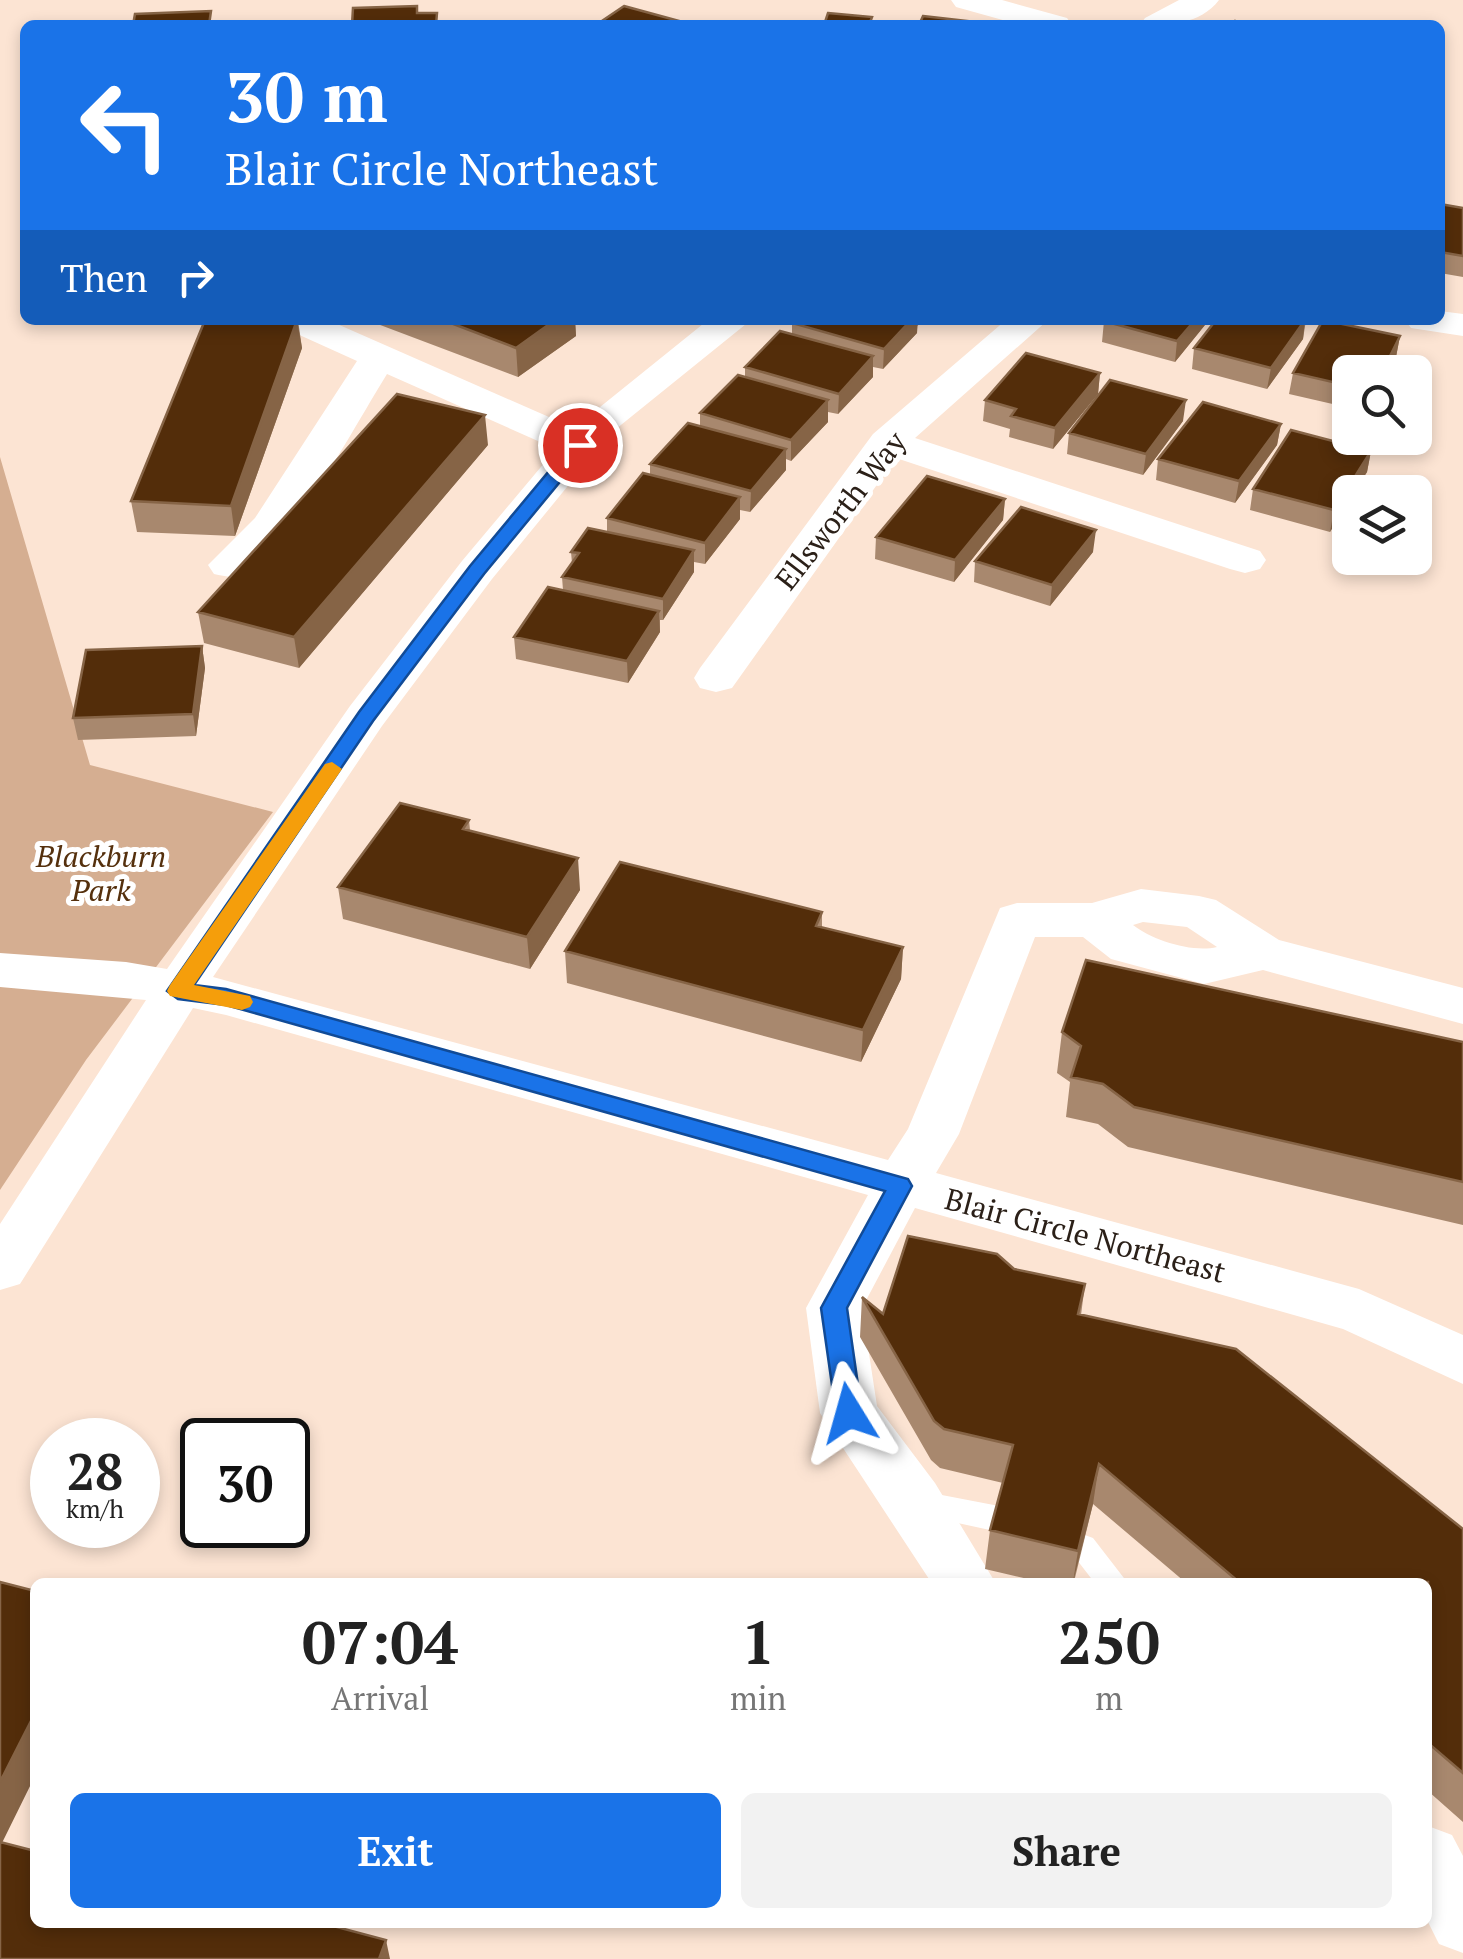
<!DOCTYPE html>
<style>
:root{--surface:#fff;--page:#f2f2f2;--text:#222;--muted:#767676;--accent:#1a73e8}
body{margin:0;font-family:"PT Serif",serif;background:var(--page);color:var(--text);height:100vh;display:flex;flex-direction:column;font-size:38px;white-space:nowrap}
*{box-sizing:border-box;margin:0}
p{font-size:32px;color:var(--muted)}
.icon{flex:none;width:55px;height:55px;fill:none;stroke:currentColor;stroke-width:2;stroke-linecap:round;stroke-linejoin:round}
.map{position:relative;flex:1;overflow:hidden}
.details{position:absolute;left:30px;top:1578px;width:1402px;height:350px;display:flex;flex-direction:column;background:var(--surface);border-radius:15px;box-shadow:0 5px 15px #0003}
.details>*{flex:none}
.hud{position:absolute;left:20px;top:20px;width:1425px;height:305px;border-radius:15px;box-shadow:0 5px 15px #0003;background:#1a73e8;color:#fff;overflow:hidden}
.tools{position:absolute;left:1332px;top:355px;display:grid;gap:20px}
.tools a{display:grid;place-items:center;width:100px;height:100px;border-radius:15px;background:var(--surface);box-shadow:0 5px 15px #0003;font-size:50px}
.speed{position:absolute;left:30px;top:1418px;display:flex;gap:20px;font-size:50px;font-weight:700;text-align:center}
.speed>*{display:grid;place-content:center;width:130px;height:130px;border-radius:50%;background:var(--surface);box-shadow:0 5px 15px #0003;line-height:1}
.speed small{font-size:25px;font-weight:400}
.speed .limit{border:5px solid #111;border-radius:15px;background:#fff;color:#111}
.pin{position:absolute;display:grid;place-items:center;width:85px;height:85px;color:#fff;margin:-42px;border:5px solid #fff;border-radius:50%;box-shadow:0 2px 10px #0007}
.me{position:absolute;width:110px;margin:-55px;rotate:352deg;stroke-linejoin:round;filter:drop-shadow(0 0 8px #0008)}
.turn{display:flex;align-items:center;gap:35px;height:210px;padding:0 40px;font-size:45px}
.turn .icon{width:130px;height:130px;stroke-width:2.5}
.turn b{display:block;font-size:70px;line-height:85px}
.then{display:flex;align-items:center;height:95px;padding:0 40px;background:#0003;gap:20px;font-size:38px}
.eta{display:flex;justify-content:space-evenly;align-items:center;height:170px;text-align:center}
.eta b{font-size:60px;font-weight:700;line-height:70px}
.button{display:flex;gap:20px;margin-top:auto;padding:20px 40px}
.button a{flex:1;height:115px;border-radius:15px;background:var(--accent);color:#fff;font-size:40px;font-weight:700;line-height:115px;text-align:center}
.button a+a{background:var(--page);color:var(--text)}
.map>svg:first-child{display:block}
.green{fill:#d5ae91}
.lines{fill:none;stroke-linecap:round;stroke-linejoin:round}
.service{fill:#fff;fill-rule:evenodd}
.minor{fill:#fff;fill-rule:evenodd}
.wall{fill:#a8886e}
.shaded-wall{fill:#866446}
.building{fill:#532d0a;stroke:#866446;stroke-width:2.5}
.route{fill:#1a73e8;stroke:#114b97;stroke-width:2.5}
.slow{fill:#f59e0b}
.labels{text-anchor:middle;stroke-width:10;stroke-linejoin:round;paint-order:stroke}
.street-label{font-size:30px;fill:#2b2018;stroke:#fff}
.park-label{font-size:30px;font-style:italic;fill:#55300d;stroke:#fff}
</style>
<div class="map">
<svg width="1463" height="1959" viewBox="0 0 1463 1959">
<rect width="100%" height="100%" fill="#fce4d3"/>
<path class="green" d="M0 457 90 765 273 812 86 1060 0 1190Z"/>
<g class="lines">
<path class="service" d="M921 1491 999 1506 1010 1510 1014 1519 1010 1528 999 1532 921 1515 910 1512 906 1503 910 1494Z
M1082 1534 1093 1538 1127 1582H1094L1067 1547 1071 1538Z"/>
<path class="minor" d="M951 0H1002L1067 18 1072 25H1021L956 7Z
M1179 0H1219C1200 25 1168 25 1140 25L1145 18Z
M1440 311 1463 314V336L1411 328 1405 320H1440Z
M278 320H328L574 428 708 320H751L611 433 492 579 382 726 213 977 888 1160 908 1129 1000 908 1017 903H1092L1141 889 1199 896 1216 900 1279 940 1463 988V1024L1263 970 1204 984 1111 959 1083 937H1035L959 1134 936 1173 1359 1289 1463 1335V1384L1343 1329 915 1208 862 1308 877 1406 935 1483 995 1582H931L820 1413 806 1308 868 1195 226 1015 193 1008 20 1284 0 1290V1224L146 1000 0 987V953L126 962 167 969 350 706 462 561 556 449 387 374C357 422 290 548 244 574 234 579 224 576 214 574L208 565 255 518 357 361 284 328ZM1143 922 1187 927 1217 947C1192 953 1152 940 1133 925Z
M1006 320H1048L915 438 1260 551 1266 560 1260 569 1245 573 1230 569 896 458 732 688 716 692 700 688 694 678 700 668 873 434Z
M1428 1826 1452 1835 1463 1856V1953L1439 1944 1428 1922Z"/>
</g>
<path class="wall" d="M1440 204 1463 208V277L1440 273Z
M205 320H298L302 348 235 536 137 532 131 501Z
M367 320H575L576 336 518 377Z
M795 320H925L917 326V333L883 369 873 367V377L838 414 828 412V422L791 461 786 459V470L750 512 740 510V519L705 564 694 562V572L663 620H660V632L628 683 516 659 514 637 563 590 562 577 572 563 571 552 607 532V518L650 475V464L700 426V413L745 377V367L792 334V323Z
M1209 320 1175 362 1102 342 1104 321Z
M1216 320H1306L1303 339 1267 389 1192 369 1194 348Z
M1400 336 1396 357 1350 372V408L1289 394 1293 373Z
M1100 373 1098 394 1053 449 1009 437 1010 429 983 421 985 400Z
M1183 421 1143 475 1067 454 1069 433Z
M1281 424 1277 445 1235 503 1156 480 1158 459Z
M488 445 299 668 204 643 198 612Z
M1371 451 1367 472 1354 492H1350L1330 532 1250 510 1253 489Z
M1005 499 1003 520 954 582 875 559 876 537Z
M1093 552 1050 606 974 582 975 561Z
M202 646 205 668 196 736 78 740 73 718Z
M469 820 470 830 580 890 530 969 343 919 338 887Z
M822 912V927L903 947 901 979 861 1062 567 983 565 951Z
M1062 1032 1463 1042V1225L1128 1147 1098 1124 1066 1117 1070 1082 1057 1073Z
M1085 1284 1081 1315 1463 1529V1822L1428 1791V1582H1185L1093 1504 1074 1582H1041L985 1569 990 1530 1003 1483 940 1468 931 1460 860 1337 862 1297 883 1314Z"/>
<path class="shaded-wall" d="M297 320 302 348 235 536 231 506Z
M555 320H575L576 336 518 377 516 348Z
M911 320H918L917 333 883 369 884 349Z
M1195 320H1209L1175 362 1177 341Z
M1305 320 1303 339 1267 389 1271 368Z
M1400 336 1396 357 1388 372H1382Z
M873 356V377L838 414 839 394Z
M1100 373 1098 394 1053 449 1055 428Z
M828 400V422L791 461V440Z
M1186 400 1183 421 1143 475 1146 454Z
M485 415 488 445 299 668 294 637Z
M1281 424 1277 445 1235 503 1239 481Z
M786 449V470L750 512 751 491Z
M1371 451 1367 472 1354 492H1350V500L1330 532 1334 510Z
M740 497V519L705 564V543Z
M1005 499 1003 520 954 582 955 560Z
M1096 530 1093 552 1050 606 1052 585Z
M694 550V572L663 620V599Z
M659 611 660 632 628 683 627 661Z
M202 646 205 668 196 736 193 714Z
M578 858 580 890 530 969 527 937Z
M903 947 901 979 861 1062 863 1030Z
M1099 1464 1093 1504 1073 1582 1078 1551Z
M35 1713V1776L0 1847V1782Z
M386 1940 390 1959H379Z"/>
<path class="building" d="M417 6V13H437L436 25H352L353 8Z
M624 6 690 24 596 25Z
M211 11 209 25H133L135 14Z
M828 13 872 17 869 25H824Z
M923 16 1002 25H919Z
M1235 21 1246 25H1229Z
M1440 204 1463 208V256L1440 252Z
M205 320H297L231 506 131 501Z
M443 320H555L516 348Z
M795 320H911L884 349 792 323Z
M1105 320H1195L1177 341 1104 321Z
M1216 320H1305L1271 368 1194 348Z
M1323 320 1400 336 1382 372H1350V386L1293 373Z
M780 331 873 356 839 394 745 367Z
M1026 353 1100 373 1055 428 1011 416 1016 409 985 400Z
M738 375 828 400 791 440 700 413Z
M1110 380 1186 400 1146 454 1069 433Z
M397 394 485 415 294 637 198 612Z
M1203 402 1281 424 1239 481 1158 459Z
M688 423 786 449 751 491 650 464Z
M1291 430 1371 451 1334 510 1253 489Z
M643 473 740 497 705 543 607 518Z
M927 476 1005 499 955 560 876 537Z
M1021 507 1096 530 1052 585 975 561Z
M588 528 694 550 663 599 562 577 579 553 571 552Z
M548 587 659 611 627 661 514 637Z
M202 646 193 714 73 718 86 650Z
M400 803 469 820 463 829 578 858 527 937 338 887Z
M620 862 822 912 816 926 903 947 863 1030 565 951Z
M1086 960 1463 1042V1182L1134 1107 1103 1084 1071 1077 1081 1046 1062 1032Z
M908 1236 997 1254 1014 1269 1085 1284 1078 1314 1236 1349 1463 1529V1773L1428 1743V1582H1239L1099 1464 1078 1551 990 1530 1013 1445 944 1429 934 1421 862 1297 883 1314Z
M0 1582 35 1591V1713L0 1782Z
M0 1842 35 1851V1922H318L386 1940 379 1959H0Z"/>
<path class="route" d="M580 440 587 441V449L484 574 373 721 194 985 226 989 908 1179 912 1186 847 1308 862 1413 858 1420 849 1423 840 1420 836 1413 821 1308 885 1191 226 1005 178 999 167 991 359 712 470 566 574 441Z"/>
<path class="slow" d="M332 762 342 769 194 985 250 996 253 1002 250 1007 242 1010 170 996 167 991 170 985 325 764Z"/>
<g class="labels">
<g class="street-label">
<text transform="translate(841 511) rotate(-52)" y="10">Ellsworth Way</text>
<text transform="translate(1085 1236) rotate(15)" y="10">Blair Circle Northeast</text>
</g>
<g class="park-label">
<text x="101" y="867">Blackburn<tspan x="101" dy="34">Park</tspan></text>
</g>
</g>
</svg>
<div class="tools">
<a><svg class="icon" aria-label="search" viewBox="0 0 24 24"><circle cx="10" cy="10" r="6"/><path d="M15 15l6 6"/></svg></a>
<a><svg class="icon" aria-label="layers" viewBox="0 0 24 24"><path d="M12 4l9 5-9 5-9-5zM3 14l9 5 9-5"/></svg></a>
</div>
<div class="speed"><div>28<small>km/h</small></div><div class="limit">30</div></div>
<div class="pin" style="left:580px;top:445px;background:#d93025"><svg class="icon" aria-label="arrive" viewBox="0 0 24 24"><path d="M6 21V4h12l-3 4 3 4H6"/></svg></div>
<svg class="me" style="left:849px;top:1413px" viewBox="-20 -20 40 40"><path d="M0-17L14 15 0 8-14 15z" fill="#1a73e8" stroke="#fff" stroke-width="4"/></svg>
<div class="hud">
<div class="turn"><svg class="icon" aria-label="left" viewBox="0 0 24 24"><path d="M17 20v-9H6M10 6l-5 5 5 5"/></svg><div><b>30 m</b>Blair Circle Northeast</div></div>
<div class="then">Then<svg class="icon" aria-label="right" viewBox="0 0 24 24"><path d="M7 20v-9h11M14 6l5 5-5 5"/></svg></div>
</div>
<section class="details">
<div class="eta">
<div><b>07:04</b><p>Arrival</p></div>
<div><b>1</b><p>min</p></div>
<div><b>250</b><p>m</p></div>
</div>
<div class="button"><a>Exit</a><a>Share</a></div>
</section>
</div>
